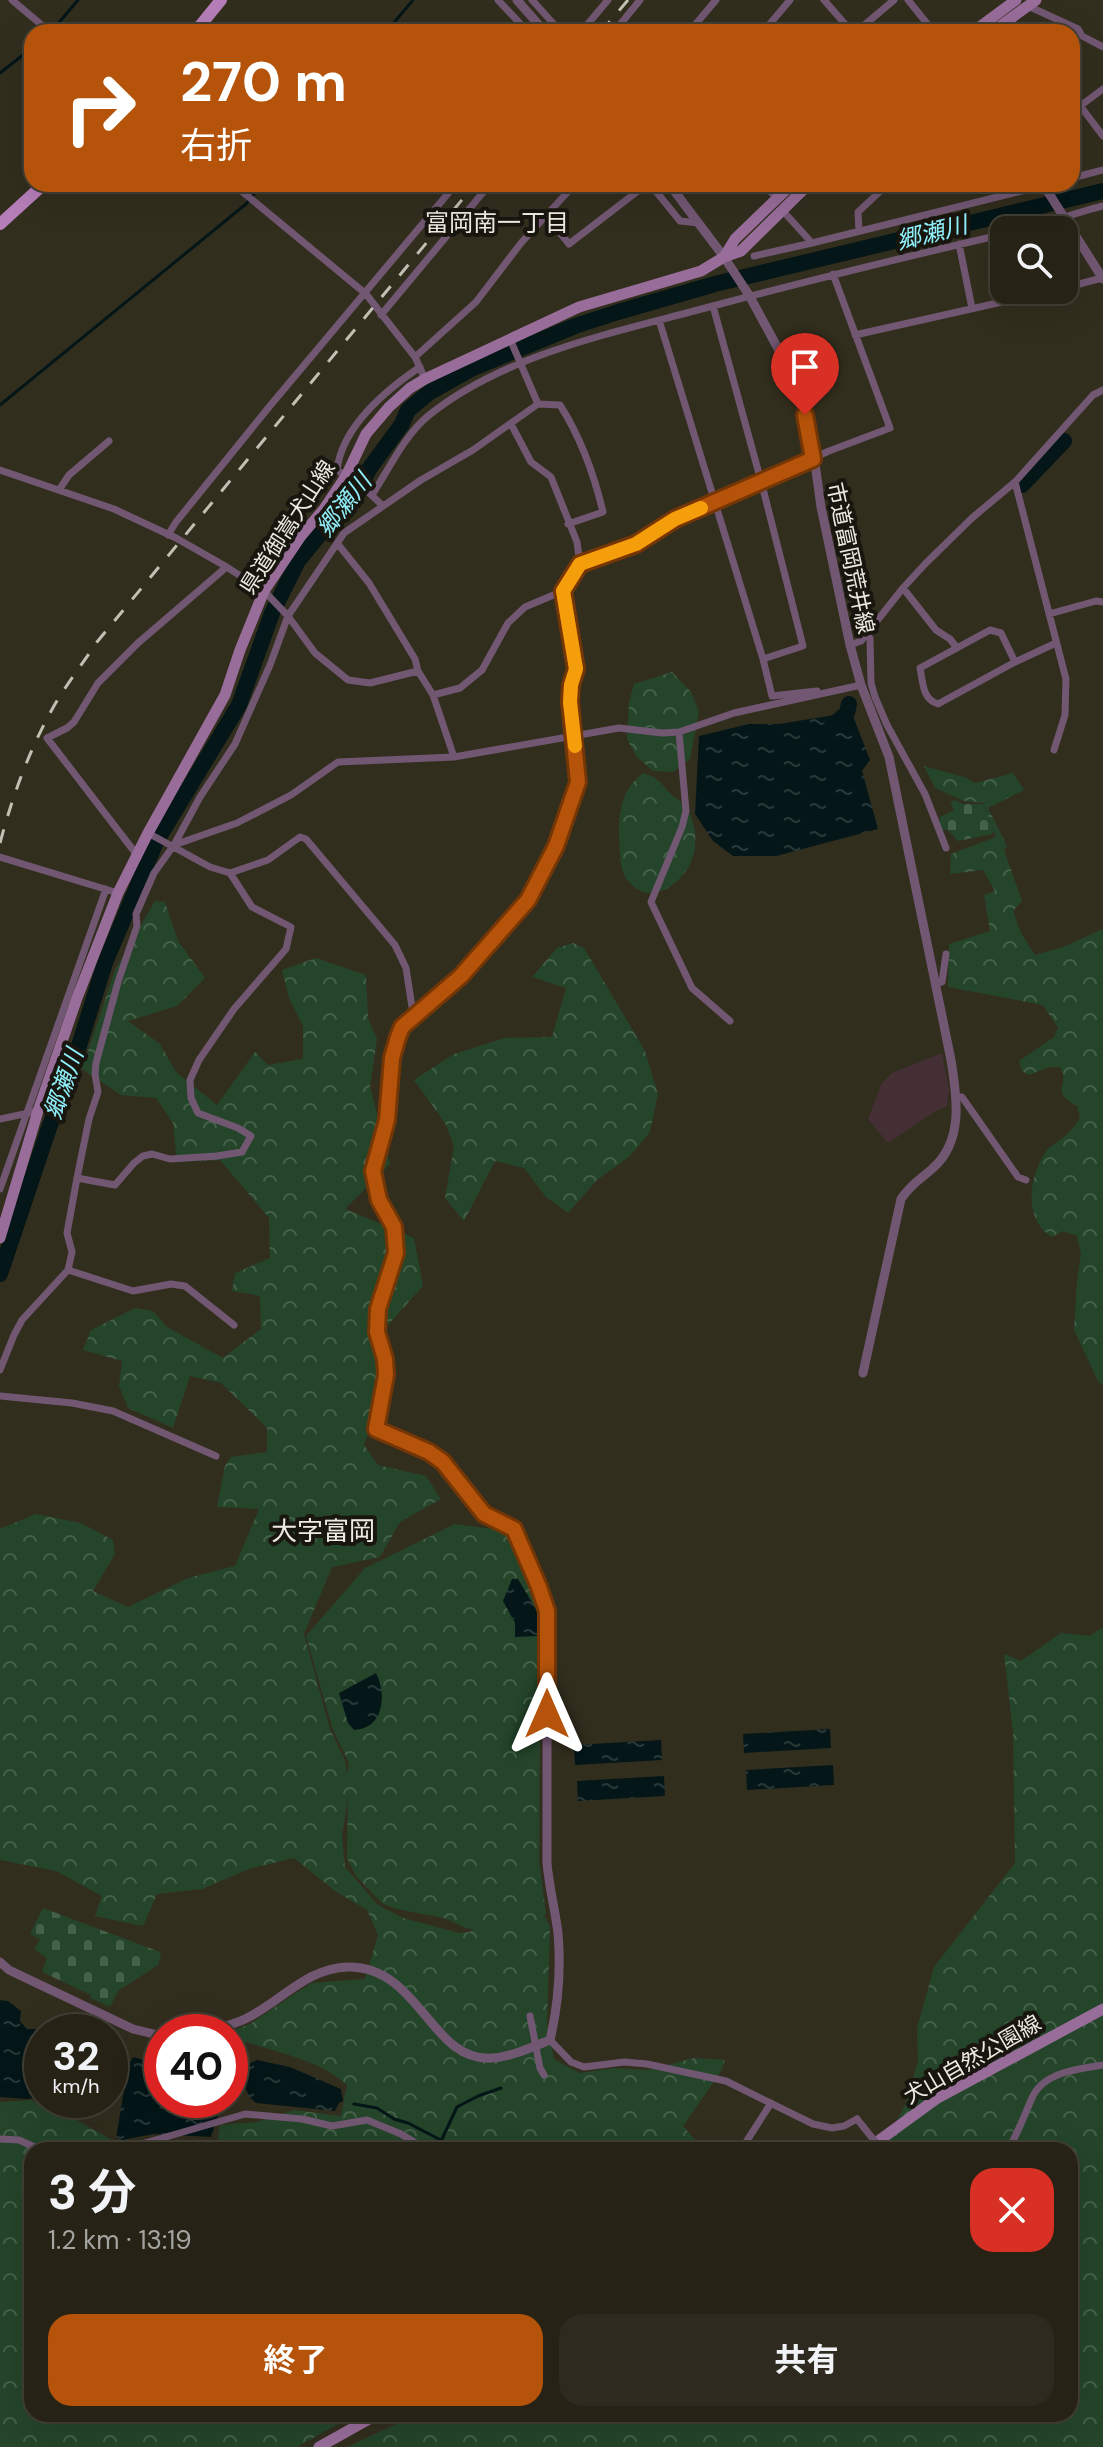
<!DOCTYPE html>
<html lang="ja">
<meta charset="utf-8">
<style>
:root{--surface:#262216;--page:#2e2a1f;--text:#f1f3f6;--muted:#a4a4a1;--line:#423f35;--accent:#b45309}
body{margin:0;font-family:"DM Sans","Noto Sans JP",sans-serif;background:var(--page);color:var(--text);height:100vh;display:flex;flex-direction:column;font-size:30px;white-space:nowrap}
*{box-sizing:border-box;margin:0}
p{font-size:26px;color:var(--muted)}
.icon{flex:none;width:44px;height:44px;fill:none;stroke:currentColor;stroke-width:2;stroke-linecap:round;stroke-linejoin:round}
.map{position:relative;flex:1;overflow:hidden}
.details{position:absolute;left:24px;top:2142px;width:1054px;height:280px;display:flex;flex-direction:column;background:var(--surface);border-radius:24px;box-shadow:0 8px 32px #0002,0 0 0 2px var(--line)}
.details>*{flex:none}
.top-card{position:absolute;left:24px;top:24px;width:1056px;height:168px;border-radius:24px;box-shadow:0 8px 32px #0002,0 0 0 2px var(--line);background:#b45309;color:#fff;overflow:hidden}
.buttons{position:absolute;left:990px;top:216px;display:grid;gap:16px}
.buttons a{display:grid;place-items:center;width:88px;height:88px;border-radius:16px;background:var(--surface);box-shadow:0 8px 32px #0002,0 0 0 2px var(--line);font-size:40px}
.speed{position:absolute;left:24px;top:2014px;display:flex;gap:16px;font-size:40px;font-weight:700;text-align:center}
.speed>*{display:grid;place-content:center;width:104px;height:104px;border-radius:50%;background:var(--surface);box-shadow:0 8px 32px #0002,0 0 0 2px var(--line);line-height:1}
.speed small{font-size:20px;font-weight:400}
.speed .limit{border:12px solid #d22;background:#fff;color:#111}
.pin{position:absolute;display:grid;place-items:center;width:68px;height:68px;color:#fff;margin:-82px -34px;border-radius:50% 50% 50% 0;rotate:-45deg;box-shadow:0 0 8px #0007}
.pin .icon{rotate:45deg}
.me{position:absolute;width:88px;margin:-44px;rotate:0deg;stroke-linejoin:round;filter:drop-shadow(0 0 6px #0008)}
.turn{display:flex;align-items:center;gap:28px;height:168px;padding:0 24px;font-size:36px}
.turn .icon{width:104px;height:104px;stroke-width:2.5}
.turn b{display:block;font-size:56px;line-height:68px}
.round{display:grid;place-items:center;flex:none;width:84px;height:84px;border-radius:24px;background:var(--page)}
.headline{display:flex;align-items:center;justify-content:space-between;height:136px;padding:0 24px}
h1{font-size:48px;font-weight:700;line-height:60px}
.button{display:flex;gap:16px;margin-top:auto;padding:16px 24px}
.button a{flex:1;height:92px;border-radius:24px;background:var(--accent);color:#fff;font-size:32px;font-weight:700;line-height:92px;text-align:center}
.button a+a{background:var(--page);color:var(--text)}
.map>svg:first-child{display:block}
.education{fill:#432f34}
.forest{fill:url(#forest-crowns);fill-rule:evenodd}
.cemetery{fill:url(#cemetery-stones)}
.water{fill:url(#water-ripples)}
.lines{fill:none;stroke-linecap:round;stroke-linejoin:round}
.stream{stroke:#041618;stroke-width:3}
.river{stroke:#041618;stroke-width:16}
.minor{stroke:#725773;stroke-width:7}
.tertiary{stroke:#725773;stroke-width:9}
.secondary{stroke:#986d9a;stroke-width:11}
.primary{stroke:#b67eb8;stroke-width:12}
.rail{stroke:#c2bfb3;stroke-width:3;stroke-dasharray:14 14;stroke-linecap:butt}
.minor-bridge{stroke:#725773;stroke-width:7}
.route-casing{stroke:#753606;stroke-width:20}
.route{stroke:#b45309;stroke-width:14}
.slow{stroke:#f59e0b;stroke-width:14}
.labels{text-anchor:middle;stroke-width:8;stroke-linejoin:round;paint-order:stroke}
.street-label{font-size:22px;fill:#edeae0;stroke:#18160f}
.neighbourhood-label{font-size:24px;fill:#edeae0;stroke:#18160f}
.water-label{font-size:24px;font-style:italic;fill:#8ff0fb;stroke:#18160f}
.quarter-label{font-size:26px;fill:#edeae0;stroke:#18160f}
</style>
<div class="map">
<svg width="1103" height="2447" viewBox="0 0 1103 2447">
<defs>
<pattern id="forest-crowns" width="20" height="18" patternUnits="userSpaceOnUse" patternTransform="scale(2)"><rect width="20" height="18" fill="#24452a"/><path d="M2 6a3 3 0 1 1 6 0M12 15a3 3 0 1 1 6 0" fill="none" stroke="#446049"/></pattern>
<pattern id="cemetery-stones" width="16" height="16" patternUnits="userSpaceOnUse" patternTransform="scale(2)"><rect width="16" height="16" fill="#24452a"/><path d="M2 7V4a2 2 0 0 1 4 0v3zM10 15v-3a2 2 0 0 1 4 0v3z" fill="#446049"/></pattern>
<pattern id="water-ripples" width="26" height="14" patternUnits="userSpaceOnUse" patternTransform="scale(2)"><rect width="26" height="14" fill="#041618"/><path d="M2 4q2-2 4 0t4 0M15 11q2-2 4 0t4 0" fill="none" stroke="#293839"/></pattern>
</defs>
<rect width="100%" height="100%" fill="#322e1e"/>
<path class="education" d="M942 1053 949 1089 947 1106 934 1112 890 1142H887L868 1119 882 1083 892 1073Z"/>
<path class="forest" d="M672 672 691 692 699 711 690 759 673 772 653 771 637 757 627 739 629 703 634 684Z
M924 766 964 777 975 783 1013 773 1024 790 988 808 1007 846 1004 850 1022 901 1013 911 1021 933 1035 955 1063 947 1103 929V1385L1098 1381 1074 1330 1077 1281 1081 1254 1077 1236 1063 1231 1052 1237C1023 1220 1029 1177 1045 1153 1049 1146 1058 1142 1064 1137 1070 1132 1075 1125 1080 1118L1077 1106C1048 1091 1071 1086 1060 1067H1049L1029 1075 1022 1071 1019 1061 1054 1037 1058 1028 1043 1005 948 987 949 944 990 931 984 895 995 891 983 870 950 874 951 854 996 837 983 803 964 801 935 788Z
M643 773C658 777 661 784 672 795 678 800 686 805 689 812 697 828 698 850 689 866 678 886 652 903 633 886 630 883 627 880 625 877 619 864 620 847 619 834 619 809 623 788 643 773Z
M155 901 165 902 178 941 205 978 177 1006 128 1021 160 1044 176 1072 217 1105 255 1052 268 1065 303 1059V1026L289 998 282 970 316 958 366 975 368 1018 377 1039 370 1087 390 1164 345 1209 414 1238 423 1286 376 1338 378 1405 364 1445 378 1465 426 1476 441 1499 400 1522 380 1557 332 1567 304 1634 330 1729 345 1761 347 1774 349 1763 333 1730 306 1636 365 1568 455 1524 507 1531C524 1556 534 1586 541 1615L539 1860 546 1914 544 1915 550 1927 547 2023 554 2059 579 2073 615 2068 648 2070 694 2058 725 2060 720 2073 683 2126 704 2150H216L220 2125 257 2122 294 2110 341 2116 347 2085C321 2061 279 2053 247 2042L230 2050 229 2032 250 2024 311 1983 365 1979 378 1935 367 1910 335 1891 294 1858 249 1869 202 1889 157 1894 143 1926 95 1916 102 1896 56 1871 0 1860V1529L36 1514 81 1523 113 1540 115 1554 93 1591 128 1607 188 1578 235 1566 259 1509 217 1507 225 1466 231 1457 267 1452V1428L221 1383 190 1376 173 1428 128 1408 119 1386 122 1361 83 1350 91 1330 135 1308 153 1311 167 1327 223 1358 261 1329 260 1296 232 1291 235 1273 270 1258 269 1218 220 1160 177 1162 173 1123 156 1098 121 1095 82 1069 115 970ZM348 1797 347 1858 356 1876 374 1895 383 1904 396 1909 444 1918 468 1929H473L470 1932 459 1933 403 1918 378 1905 345 1867 342 1836Z
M573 943 584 948 645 1051 658 1094 650 1132 630 1156 597 1180 568 1213 546 1197 524 1168 495 1161 464 1221 445 1198 454 1146 445 1123 414 1080 454 1054 505 1038 552 1037 566 988 532 977 557 948Z
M1103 1627V2447H347L418 2414H1070V2150H882L906 2103 918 2061 917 2028 934 1967 1015 1863 1013 1732 1004 1654 1021 1661 1061 1633 1090 1636Z
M31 2100 61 2111 129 2150H32V2414H356L297 2447H0V2102Z"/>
<path class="cemetery" d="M955 800 963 804H983L994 831 992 834 958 841 948 830H942L939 823 940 817 954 810 950 802Z
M43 1908 160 1952 161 1955 158 1965 118 1991 110 2007 90 1998 91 1995 42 1972 47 1958 34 1949 40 1939 30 1934Z"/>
<path class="water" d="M847 713 853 716 870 760 862 771 878 829 776 856H733L713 841 695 814 699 736 749 724H779Z
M512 1579H518L537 1611V1636L515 1637V1623L503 1601Z
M376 1673C387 1694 384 1729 354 1730L348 1723 339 1693Z
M830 1729 831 1748 744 1753 743 1734Z
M661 1740 662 1760 575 1765 574 1745Z
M833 1765 834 1785 747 1790 746 1770Z
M664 1776 665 1796 578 1801 577 1781Z
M0 2000 8 2001 21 2011 20 2021 27 2029H36L42 2034V2096L27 2099 0 2097Z
M133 2057 162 2065V2100H225L221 2106 211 2137 154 2134 122 2140 116 2138 128 2066Z
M257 2060 290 2067 341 2089 343 2101 339 2103 335 2111 256 2103C244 2094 242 2079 247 2065Z"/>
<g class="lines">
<path class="stream" d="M56 26 78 0
M386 32 413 0
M0 73 32 48
M0 405 246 204 262 184
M230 2077 247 2081
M110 2089H127
M354 2104 377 2108 394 2119 408 2123 460 2150
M442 2139 457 2107 478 2096 501 2088"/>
<path class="river" d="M1022 485 1064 441
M831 727 847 713 849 704
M0 1274 50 1125 67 1084 105 963 156 842 239 705 272 613 298 561 325 528 354 501 369 469 402 424 408 410 430 392 473 368 575 326 618 312 715 284 1103 191"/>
<path class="minor" d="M12 0 50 32
M498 0 528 32
M532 0 561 32
M824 0 852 32
M908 0 934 32
M1028 6 1078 29 1082 36 1103 47
M581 32 608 0
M614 32 640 0
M689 32 716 0
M763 32 790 0
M856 32 894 0
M1072 95 1103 136
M1072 112 1103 89
M1072 178 1103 170
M233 184 366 294 415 357 425 379
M650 184 680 221 699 223
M764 184 777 199
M783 211 812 243 1050 184
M550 220 569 244 647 184
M1021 230C1049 223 1075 213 1103 206
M859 231 858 212 888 184
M959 244 972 308
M754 256 812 243
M1064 288 1102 278
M713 306 761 481 803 646 763 659 772 696 817 691
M381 315 490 184
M659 320 763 659
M855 335 1055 290
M510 339 538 404
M415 357 476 302 521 243 575 184
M0 470 114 509 176 538 225 566 264 591 288 616 315 653 348 680 370 683 418 671
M1015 482 1066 679 1065 715 1054 750
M59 490 69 475 109 441
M372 495C389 469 404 436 428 416 504 354 617 332 709 307 807 281 905 257 1004 234
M383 506 365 489 337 470C342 427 386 390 420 367
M168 535 176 522 269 407 456 184
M337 543 369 583 415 659 418 671 433 695 454 757
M580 564 636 544 675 519 829 451 890 428 833 274
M903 588 936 630 950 639 957 648
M1049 614 1096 601 1103 602
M866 635 870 638 871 683 875 697 887 725 925 794 946 848
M850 645 861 641 903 588 925 564 972 518 1015 482 1093 395 1103 390
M1015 662 1001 633 990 630 920 668C923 682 922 699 938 704L1015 662 1056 643
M433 695 460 688 482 670 508 623 525 607 563 591 580 564 577 542 551 477 531 462 511 424
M679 732 686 811 682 827 651 902 692 988 730 1021
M174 845 237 823 291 795 338 762 454 757 619 728 662 733 679 732 734 713 861 685
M137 855 47 738 67 728 74 722 98 683 138 643 223 570 225 566
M0 857 118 893
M230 873 268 860 300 837 306 839 395 945 406 968 412 1007 415 1014
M935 984 942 982 946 954
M956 1097H962L1018 1177 1026 1180
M0 1119 38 1111
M77 1178 89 1119 98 1092 95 1074 96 1063 118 982 137 926 136 914 154 873 174 845 200 797 235 744 270 665 288 616 344 533 421 480 473 450 538 404 560 405C581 438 594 474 603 512L568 524
M0 1189 106 889
M68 1270 133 1291 171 1284 185 1286 234 1325
M0 1370 14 1335 22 1320 68 1270 72 1252 67 1233 77 1178 115 1185 134 1163 143 1156 152 1154 170 1159 217 1156 242 1152 251 1136 238 1128 198 1113 191 1098 190 1080 199 1060 234 1009 286 949 291 927 252 907 230 873 210 867 148 833
M0 1396 72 1403 113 1411 216 1456
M519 1539 514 1529 484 1514 443 1462 429 1452 376 1429 386 1375 385 1359 377 1332 378 1309 396 1253 395 1233 379 1200 373 1171 387 1120 392 1058 398 1037 402 1027 461 976 528 900 556 846 578 782 570 702 571 685 576 669 563 591
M550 2040 571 2062 584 2067 624 2062 647 2064 726 2081 813 2124 832 2128 844 2126 857 2119
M0 2139 19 2140 41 2150
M121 2150 245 2114 302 2119 332 2126 367 2120 401 2134 427 2150
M741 2150 771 2103
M1008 2150C1018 2133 1024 2116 1032 2098 1043 2072 1078 2069 1103 2065"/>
<path class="tertiary" d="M517 0 545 32
M669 184 724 257 749 295 795 380 813 449 821 507 850 645 861 685 889 757 951 1060C957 1096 964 1141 933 1168 919 1181 913 1182 901 1199L863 1373
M1043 184 1103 279
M0 1962 9 1970 133 2029 162 2036
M204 2032C218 2028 233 2025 245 2019 281 2002 306 1968 348 1967 420 1966 431 2063 492 2058 511 2057 532 2047 550 2040 558 2006 561 1968 558 1933 555 1909 549 1887 547 1863V1611L539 1587 519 1539"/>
<path class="secondary" d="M973 32 1016 0
M992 32 1036 0
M724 257 735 239 792 184
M0 1238 38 1111 77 998 118 893 148 833 225 695 240 650 264 591 301 536 324 509 346 476 366 434 389 407 410 388 425 379 579 307 701 271 724 257 741 251 809 184
M866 2150 936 2099 1103 2009
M319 2447 378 2414"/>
<path class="primary" d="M195 32 221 0
M0 224 44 184"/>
<path class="rail" d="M601 32 628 0
M0 843C12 798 27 756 49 715 62 690 81 666 97 642L475 184"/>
<path class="minor-bridge" d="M530 2016 540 2068 544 2075
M857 2119 882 2150"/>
</g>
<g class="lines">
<g class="route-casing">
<path id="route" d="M547 1714V1611L539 1587 514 1529 484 1514 443 1462 429 1452 376 1429 386 1375 385 1359 377 1332 378 1309 396 1253 394 1227 379 1200 373 1171 387 1120 392 1058 398 1037 402 1027 461 976 528 900 556 846 578 782 570 702 571 685 576 669 563 591 580 564 636 544 675 519 813 459 805 415"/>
</g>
<use href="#route" class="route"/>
<path class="slow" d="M575 746 570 702 571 685 576 669 563 591 580 564 636 544 675 519 701 508"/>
</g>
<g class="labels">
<g class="street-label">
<text transform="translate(287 527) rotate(-57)" y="8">県道御嵩犬山線</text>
<text transform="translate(851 558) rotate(78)" y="8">市道富岡荒井線</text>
<text transform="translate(972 2059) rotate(-30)" y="8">犬山自然公園線</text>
</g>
<g class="neighbourhood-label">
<text x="497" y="231">富岡南一丁目</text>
</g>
<g class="water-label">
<text transform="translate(932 233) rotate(-14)" y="8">郷瀬川</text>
<text transform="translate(344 505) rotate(-52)" y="8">郷瀬川</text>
<text transform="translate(64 1084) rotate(-71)" y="8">郷瀬川</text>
</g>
<g class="quarter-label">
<text x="323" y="1540">大字富岡</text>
</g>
</g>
</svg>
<div class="buttons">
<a><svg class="icon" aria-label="search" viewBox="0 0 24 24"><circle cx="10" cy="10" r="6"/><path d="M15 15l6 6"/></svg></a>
</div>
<div class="speed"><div>32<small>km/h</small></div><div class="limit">40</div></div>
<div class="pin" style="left:805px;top:415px;background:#d93025"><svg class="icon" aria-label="arrive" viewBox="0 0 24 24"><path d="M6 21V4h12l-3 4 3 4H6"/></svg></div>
<svg class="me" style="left:547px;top:1714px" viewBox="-20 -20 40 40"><path d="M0-17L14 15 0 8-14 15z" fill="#b45309" stroke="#fff" stroke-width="4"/></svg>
<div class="top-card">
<div class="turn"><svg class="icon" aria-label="right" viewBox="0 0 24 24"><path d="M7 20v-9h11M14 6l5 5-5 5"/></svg><div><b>270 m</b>右折</div></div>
</div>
<section class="details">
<div class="headline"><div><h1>3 分</h1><p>1.2 km · 13:19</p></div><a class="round" style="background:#d93025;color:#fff"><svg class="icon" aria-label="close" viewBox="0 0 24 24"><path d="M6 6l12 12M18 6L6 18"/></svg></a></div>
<div class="button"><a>終了</a><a>共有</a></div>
</section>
</div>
